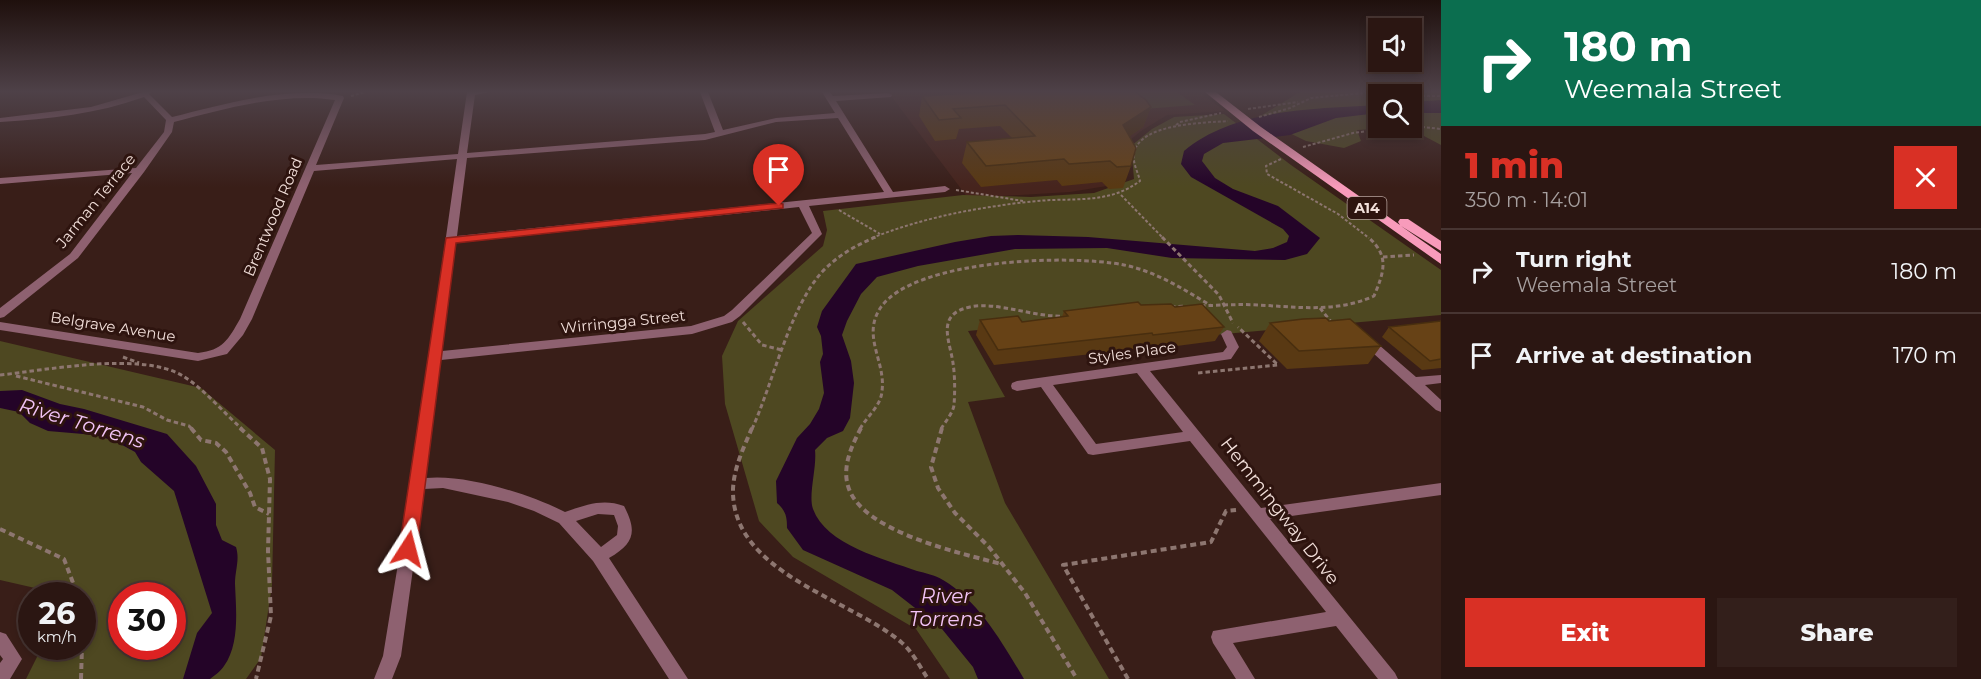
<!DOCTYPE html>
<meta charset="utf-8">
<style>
:root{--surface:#2b1612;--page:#331f1b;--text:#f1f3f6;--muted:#a69f9f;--line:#473532;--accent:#d93025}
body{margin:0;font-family:Montserrat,sans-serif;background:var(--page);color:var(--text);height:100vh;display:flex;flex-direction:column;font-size:22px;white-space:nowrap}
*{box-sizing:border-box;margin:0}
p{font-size:20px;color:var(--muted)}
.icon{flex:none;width:33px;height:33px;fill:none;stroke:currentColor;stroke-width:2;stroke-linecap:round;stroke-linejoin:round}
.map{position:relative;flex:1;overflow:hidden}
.details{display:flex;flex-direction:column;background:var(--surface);width:540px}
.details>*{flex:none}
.hud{background:#0b6e4f;color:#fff;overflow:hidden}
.fabs{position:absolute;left:1368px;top:18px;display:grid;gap:12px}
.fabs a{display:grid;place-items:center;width:54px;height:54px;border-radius:0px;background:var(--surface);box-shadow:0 3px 9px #0003,0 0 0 2px var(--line);font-size:30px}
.speed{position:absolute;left:18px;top:582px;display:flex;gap:12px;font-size:30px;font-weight:700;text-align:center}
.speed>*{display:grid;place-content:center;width:78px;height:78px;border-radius:50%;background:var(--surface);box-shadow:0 3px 9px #0003,0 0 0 2px var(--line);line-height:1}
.speed small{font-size:15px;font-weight:400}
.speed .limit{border:9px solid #d22;background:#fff;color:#111}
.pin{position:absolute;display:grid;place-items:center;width:51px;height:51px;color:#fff;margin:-62px -26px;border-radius:50% 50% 50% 0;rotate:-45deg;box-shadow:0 0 6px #0007}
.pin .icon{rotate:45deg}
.me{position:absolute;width:66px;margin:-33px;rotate:9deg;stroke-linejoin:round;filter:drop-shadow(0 0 4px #0008)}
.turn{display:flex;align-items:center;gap:21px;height:126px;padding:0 24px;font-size:27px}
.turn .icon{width:78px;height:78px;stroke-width:2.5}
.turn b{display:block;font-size:42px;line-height:51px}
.round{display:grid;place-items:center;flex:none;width:63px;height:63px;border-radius:0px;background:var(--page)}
.head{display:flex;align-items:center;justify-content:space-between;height:102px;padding:0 24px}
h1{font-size:36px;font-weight:800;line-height:45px;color:var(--accent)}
.cta{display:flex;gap:12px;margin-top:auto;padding:12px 24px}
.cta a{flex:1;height:69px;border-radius:0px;background:var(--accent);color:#fff;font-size:24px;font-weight:800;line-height:69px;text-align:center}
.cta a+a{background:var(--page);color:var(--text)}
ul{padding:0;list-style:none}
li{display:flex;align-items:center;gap:18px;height:84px;padding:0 24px;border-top:2px solid var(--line)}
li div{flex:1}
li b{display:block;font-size:22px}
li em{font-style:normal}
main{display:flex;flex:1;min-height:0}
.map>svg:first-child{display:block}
.built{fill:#46241d}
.green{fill:#4e4821;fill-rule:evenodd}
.water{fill:#240428}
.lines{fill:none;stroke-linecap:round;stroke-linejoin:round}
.path-far2{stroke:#8d7670;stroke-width:2;stroke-dasharray:3 2;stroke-linecap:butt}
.path-far1{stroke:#8d7670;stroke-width:3;stroke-dasharray:4.5 3;stroke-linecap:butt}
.path{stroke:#8d7670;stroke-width:4;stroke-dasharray:6 4;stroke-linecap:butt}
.street{fill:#8e6170;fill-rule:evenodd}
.primary{fill:#f89bbb;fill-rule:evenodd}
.wall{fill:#593913}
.shaded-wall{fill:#482e0f}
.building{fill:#674216;stroke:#482e0f;stroke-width:1.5}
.route{fill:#d93025;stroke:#8d1f18;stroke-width:1.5}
.labels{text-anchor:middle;stroke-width:6;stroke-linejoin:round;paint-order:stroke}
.shield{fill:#2e140f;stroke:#b7a29d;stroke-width:1.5}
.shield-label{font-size:14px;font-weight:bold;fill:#f2dfda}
.street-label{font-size:15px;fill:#f2dfda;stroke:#2e140f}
.near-street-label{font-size:18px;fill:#f2dfda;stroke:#2e140f}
.near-water-label{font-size:20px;font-style:italic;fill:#f3c4f7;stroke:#2e140f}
</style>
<main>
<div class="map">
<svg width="1441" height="679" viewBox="0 0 1441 679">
<rect width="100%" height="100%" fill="#391e18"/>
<path class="built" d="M888 92H1199L1225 111 1167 115 1141 131 1118 150 1119 184 1070 192 968 198Z"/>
<path class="green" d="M1108 92H1177L1195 105 1131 110Z
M1300 92H1441V145L1409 128H1412V94H1378V128H1393L1357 130 1361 141 1344 148 1306 141 1275 126 1262 115Z
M1224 114 1291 165 1441 270V315L1213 335 1161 312 968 331 1005 397 968 402 1005 503 1109 679H950L916 629 793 557 759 521 725 404 722 356 738 321 823 246 827 230 823 211 963 195 1031 197 1094 193 1134 179 1131 146 1152 129 1174 117Z
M0 341 201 388 275 450 272 585 261 658 246 679H26L42 647 82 646V596L39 595 35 588 0 580ZM122 596H172V646H122Z"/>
<path class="water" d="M1441 100V113H1412V102Z
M1378 105V113L1336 118 1290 135 1223 143 1204 154 1202 161 1215 178 1233 189 1278 206 1320 238 1307 254 1285 260 1172 258 1107 248 1015 249 918 266 877 277 861 294 847 321 842 335 851 361 854 383 850 418 843 431 827 438 815 450C817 468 808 495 813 509 826 545 884 559 917 571 925 573 935 575 943 580 979 601 1003 644 1024 679H978L973 667 942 629 892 590 803 550 787 528C787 517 786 511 777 503L776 481 797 438 810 424 819 409 824 393 820 362 823 354 821 336 817 327 822 311 856 264 955 242 991 236 1018 235 1088 237 1255 251 1273 248 1287 242 1289 236 1283 229 1191 177 1181 164 1184 151C1235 108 1315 109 1378 105Z
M22 390 60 404 84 409 167 434 196 466 216 504V525L222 540 236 547C240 560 235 570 235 584 236 609 240 644 224 666 221 671 215 675 210 679H183L197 633 212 613 174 491 141 462 135 452 115 441 95 435 48 431 30 423 19 412 0 408V391Z"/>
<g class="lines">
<path class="path-far2" d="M1369 94H1386
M351 96 365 92
M1412 96H1441
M1248 109 1298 102
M1259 117 1290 108 1311 98 1373 92
M1176 125 1180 122 1221 113
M1412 126 1441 129
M1303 147 1353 133 1389 128
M1281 159 1266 166 1267 174 1338 214 1369 238
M956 190 1023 201
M1121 195 1163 238
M839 210 880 234
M872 238C912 222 954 212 997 206 1015 203 1034 201 1052 200 1084 199 1113 201 1140 181 1138 172 1132 162 1134 153 1140 123 1204 123 1228 121"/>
<path class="path-far1" d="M1162 237 1219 295 1233 323
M1383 257 1414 255
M1201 306C1220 305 1239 304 1258 305 1298 307 1336 313 1374 296 1384 272 1390 256 1368 237
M1171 307 1186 306
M1320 308 1332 323
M743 322 762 345 782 350
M123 357 139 363
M1198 373 1278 365 1238 327
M0 375C48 370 142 351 183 376 203 388 224 413 242 429
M16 376 143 407 167 420 189 426 192 429
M752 429C773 383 789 309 822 272 837 256 856 245 876 237
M860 429C867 416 881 406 882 391 886 361 861 336 881 307 915 259 1070 254 1124 265 1155 271 1183 289 1210 305
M941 429C945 422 953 413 954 405 955 392 955 376 953 363 950 341 935 314 970 307 997 301 1035 318 1066 316"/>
<path class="path" d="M191 428 201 440 216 443 226 452 250 493 255 507 269 514
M240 428 262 448 270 479 268 551 271 616 256 679
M752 428C744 447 734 467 733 489 731 573 849 598 901 642 913 652 920 667 928 679
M861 428C852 445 842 466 848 486 861 532 961 553 1001 564
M942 428 931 467 938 488 955 513 989 547 1025 593 1077 679
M0 529 64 559 78 596
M81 679 82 646
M1128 679 1063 565 1211 542 1226 511 1236 510"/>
<path class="street" d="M143 92H151L149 94 172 117C223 104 290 85 343 96L344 98 316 165 458 154 467 92H489L475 95 467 153 705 134 715 132 700 92H708L723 130 776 118 835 113 822 92H830L833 96 888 93 892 95 891 97 836 101 893 192 945 186 950 189 945 192 809 206 822 234 740 316 732 322 692 334 441 360 426 478C466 474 529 494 565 512 585 505 603 498 624 506 637 531 635 543 609 558L688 679H669L593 561 559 523 534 511 508 502 443 488 424 489 401 656 392 679H374L383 656 411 484 457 159 314 171 252 319 243 335 227 354 198 361 0 330V322L198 353C223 350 228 340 240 319L335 100C283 92 224 109 174 122L172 132 144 172 78 258 4 317 0 318V308L70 254 132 173 0 184V178L136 168 164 132 166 120 144 97C97 114 49 119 0 122V118L91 107ZM838 118 884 192 457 236 467 158 705 140 776 122ZM799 207 812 233 732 310 724 316 691 326 442 351 456 243ZM598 514 614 515 618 526 617 535 601 547 576 521Z
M1227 330 1231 331 1239 347 1231 359 1150 371 1261 508 1441 483V495L1270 519 1395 673 1398 679H1378L1336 626 1233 643 1255 679H1236L1213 643 1211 637 1213 631 1326 612 1190 441 1093 455 1088 454 1041 387 1017 391 1012 389 1011 386 1012 383 1017 381 1223 352 1227 347 1221 334ZM1137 373 1183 432 1096 444 1053 385Z
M1367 337 1371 338 1416 377 1441 375V383L1425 385 1441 400V412L1436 410 1363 344 1361 341 1363 338Z
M0 632 6 634 22 659 10 679H0V663L3 659 0 655Z"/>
<path class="primary" d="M1205 92H1216L1261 127 1400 225 1398 222 1400 219H1408L1441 241V251L1401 226 1441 254V264L1253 131Z"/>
</g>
<path class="wall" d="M922 96 1151 107 1143 127 1130 136 1131 166 1123 188 1109 189 1102 182 1062 186 1057 180 981 187 962 163 967 142 1012 138 1000 126 959 129 956 139 935 141 919 116Z
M1141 305 1175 307 1224 327 1215 341 1146 350 1145 348 994 365 976 335 980 320 1022 322 1062 317 1064 311Z
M1329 321 1381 346 1368 364 1287 369 1259 341 1270 323Z
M1441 321V368L1422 370 1382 337 1389 327Z"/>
<path class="shaded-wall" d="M1151 107 1143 127 1116 146 1123 125Z"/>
<path class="building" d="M988 92H1135L1146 100 1151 107 1123 125 1136 148 1131 166 1117 167 1110 161 1069 164 1064 159 986 166 967 142 1035 136 1005 105 953 109 961 118 939 120 922 96Z
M1138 302 1141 305 1171 304 1175 307 1202 304 1224 327 1153 335 1152 333 998 350 980 320 1018 316 1022 322 1068 316 1064 311Z
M1326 318 1329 321 1350 319 1381 346 1299 351 1270 323 1303 319Z
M1441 321V359L1430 361 1389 327Z"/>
<linearGradient id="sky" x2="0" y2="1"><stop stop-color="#1f100d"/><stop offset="0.49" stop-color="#4e4148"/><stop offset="1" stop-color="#4e4148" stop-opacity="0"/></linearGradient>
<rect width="1441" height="187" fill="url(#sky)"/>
<path class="route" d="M779 203 783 204V208L456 243 417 549 414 554 408 556 402 554 399 549 446 238Z"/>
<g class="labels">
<rect class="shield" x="1347.5" y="197" width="39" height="22" rx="4.5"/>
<g class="shield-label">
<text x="1367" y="213">A14</text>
</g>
<g class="street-label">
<text transform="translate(96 201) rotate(-51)" y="5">Jarman Terrace</text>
<text transform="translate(273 217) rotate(-67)" y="5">Brentwood Road</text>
<text transform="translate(623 322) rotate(-6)" y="5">Wirringga Street</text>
<text transform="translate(113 327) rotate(9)" y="5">Belgrave Avenue</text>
<text transform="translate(1132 353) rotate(-8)" y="5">Styles Place</text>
</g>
<g class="near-street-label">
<text transform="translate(1280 511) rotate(52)" y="6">Hemmingway Drive</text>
</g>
<g class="near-water-label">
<text transform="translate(82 423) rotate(17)" y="7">River Torrens</text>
<text x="946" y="603">River<tspan x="946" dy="23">Torrens</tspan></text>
</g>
</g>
</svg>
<div class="fabs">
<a><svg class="icon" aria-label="sound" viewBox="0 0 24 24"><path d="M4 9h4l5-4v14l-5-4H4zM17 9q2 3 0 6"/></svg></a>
<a><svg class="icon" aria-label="search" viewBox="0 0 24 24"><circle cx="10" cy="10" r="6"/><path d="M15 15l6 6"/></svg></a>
</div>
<div class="speed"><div>26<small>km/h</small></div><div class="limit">30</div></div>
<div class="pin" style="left:779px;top:206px;background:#d93025"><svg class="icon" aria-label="arrive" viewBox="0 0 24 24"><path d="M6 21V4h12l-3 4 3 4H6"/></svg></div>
<svg class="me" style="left:408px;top:549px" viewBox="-20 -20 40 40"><path d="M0-17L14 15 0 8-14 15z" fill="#d93025" stroke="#fff" stroke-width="4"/></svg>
</div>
<section class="details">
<div class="hud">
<div class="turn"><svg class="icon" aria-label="right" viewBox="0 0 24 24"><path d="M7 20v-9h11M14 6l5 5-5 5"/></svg><div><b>180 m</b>Weemala Street</div></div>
</div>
<div class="head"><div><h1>1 min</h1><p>350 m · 14:01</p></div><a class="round" style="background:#d93025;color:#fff"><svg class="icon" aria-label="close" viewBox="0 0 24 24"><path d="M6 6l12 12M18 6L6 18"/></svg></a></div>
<ul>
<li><svg class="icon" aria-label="right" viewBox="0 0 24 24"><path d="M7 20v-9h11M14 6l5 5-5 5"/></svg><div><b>Turn right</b><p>Weemala Street</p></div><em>180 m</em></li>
<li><svg class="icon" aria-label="arrive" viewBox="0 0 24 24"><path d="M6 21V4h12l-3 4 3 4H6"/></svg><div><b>Arrive at destination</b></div><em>170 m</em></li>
</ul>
<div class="cta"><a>Exit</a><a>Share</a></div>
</section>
</main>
